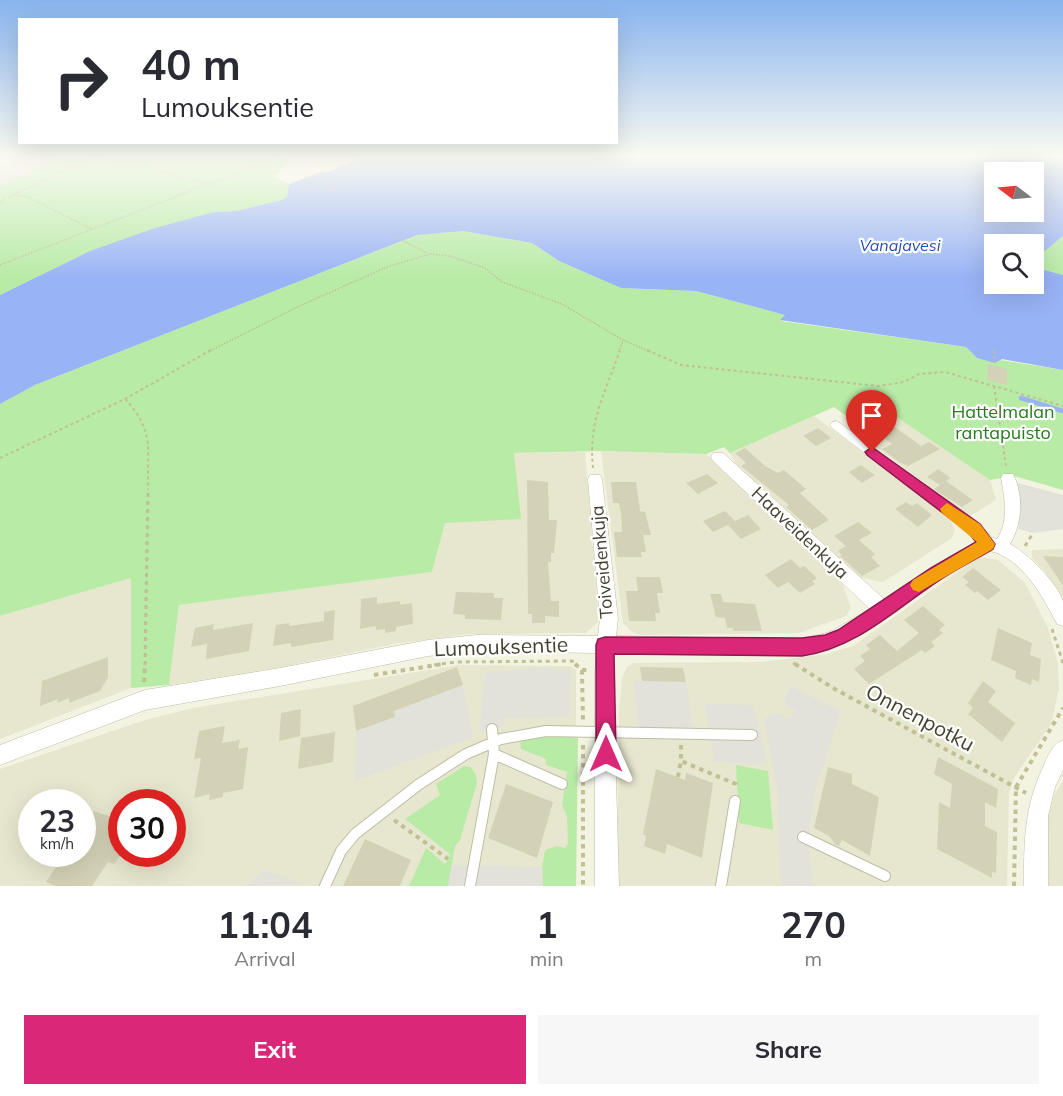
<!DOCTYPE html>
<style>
:root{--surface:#fff;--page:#f7f7f7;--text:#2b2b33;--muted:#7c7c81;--accent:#db2777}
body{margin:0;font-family:Mulish,sans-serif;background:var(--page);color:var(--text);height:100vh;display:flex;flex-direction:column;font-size:22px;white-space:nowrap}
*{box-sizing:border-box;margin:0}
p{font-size:20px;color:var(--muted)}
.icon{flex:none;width:33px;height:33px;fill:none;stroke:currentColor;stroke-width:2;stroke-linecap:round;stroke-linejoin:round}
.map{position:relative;height:886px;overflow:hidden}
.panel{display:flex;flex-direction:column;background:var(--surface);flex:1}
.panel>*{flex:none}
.hud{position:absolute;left:18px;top:18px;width:600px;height:126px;border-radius:0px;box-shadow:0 6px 24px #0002;background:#fff;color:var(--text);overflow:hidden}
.needle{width:39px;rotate:286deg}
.tools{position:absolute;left:984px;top:162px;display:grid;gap:12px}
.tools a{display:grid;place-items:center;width:60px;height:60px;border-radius:0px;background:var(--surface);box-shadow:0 6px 24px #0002;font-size:30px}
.speed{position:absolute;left:18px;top:789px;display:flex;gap:12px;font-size:30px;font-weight:700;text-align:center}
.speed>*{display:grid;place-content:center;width:78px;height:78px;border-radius:50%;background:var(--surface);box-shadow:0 6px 24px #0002;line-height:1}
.speed small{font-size:15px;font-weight:400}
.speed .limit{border:9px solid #d22;background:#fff;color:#111}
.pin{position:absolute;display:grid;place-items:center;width:51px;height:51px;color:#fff;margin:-62px -26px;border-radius:50% 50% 50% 0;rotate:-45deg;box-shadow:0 0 6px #0007}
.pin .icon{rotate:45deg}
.me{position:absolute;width:66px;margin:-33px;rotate:0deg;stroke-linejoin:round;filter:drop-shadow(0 0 4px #0008)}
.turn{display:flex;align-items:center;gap:21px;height:126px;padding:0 24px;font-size:27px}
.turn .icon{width:78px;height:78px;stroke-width:2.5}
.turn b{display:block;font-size:42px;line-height:51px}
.eta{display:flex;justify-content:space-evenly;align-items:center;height:102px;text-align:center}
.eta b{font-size:36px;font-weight:700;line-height:42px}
.cta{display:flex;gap:12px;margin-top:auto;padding:12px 24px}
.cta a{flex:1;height:69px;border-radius:0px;background:var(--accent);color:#fff;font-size:24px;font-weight:700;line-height:69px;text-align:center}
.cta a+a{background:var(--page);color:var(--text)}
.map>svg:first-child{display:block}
.residential{fill:#e7e7cf;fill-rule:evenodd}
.industrial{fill:#e4e2d7}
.green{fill:#b8eba6}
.parking{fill:#e2e2db}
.water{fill:#98b3f6;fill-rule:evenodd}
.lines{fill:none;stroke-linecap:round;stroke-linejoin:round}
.stream{stroke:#98b3f6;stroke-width:4.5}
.building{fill:#d4d2b6}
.service-casing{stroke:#bebda4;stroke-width:12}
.minor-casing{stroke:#bebda4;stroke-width:1}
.path-far3{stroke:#c1bf94;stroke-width:1.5;stroke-dasharray:1.5 1.5;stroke-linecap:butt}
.path-far2{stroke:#c1bf94;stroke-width:2;stroke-dasharray:3 3;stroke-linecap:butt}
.path-far1{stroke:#c1bf94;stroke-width:3;stroke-dasharray:4 4;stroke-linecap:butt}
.path{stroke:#c1bf94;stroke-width:4;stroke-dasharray:4.5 4.5;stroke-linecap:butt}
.service{stroke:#fff;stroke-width:10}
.minor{fill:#fff;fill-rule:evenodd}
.route{fill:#db2777;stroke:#8e194d;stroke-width:1.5}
.slow{fill:#f59e0b}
.labels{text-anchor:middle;stroke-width:4.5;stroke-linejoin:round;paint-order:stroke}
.far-water-label{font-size:16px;font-style:italic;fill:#244db8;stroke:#fff}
.park-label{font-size:18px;fill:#297a21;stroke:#fff}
.street-label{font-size:18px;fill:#444332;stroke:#fff}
.near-street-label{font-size:21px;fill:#444332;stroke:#fff}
</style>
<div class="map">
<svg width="1063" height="886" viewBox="0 0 1063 886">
<rect width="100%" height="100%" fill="#f3f3e2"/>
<path class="residential" d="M892 414 990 480 996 500 970 516 870 443 869 425Z
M814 416 949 517 955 530 952 538 883 582 857 577 735 463 730 453Z
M601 451 706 454 843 585 851 608 846 616 799 633 640 635 631 631 623 623Z
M585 452 599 621 586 633 468 634 394 644 281 667 169 685 179 605 432 572 445 523 514 453Z
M1063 549V602L1045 572 1032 558V550Z
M979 557 998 560 1025 583 1048 628 1058 663 1059 689 1051 724 1014 778 1009 793 1007 886H617L619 711 622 678 627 667 633 663 760 662 827 654 853 646Z
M131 578V688L0 739V616Z
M459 665 570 666 576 670V886H0V769L145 720 193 708ZM32 802H82V854H32ZM122 802H172V854H122Z
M1063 780V886H1049L1048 818 1054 796Z"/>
<path class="industrial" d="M0 155H56L45 164 0 186Z"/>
<path class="green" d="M56 155H293L275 177 289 184 287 197 282 200 237 211 214 212 90 251 0 295V186L45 164Z
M439 231H463L532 243 559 261 621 288 696 291 786 315 781 321 966 347 975 356 1063 370V490L1014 476 990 480 892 414 870 425 869 432 834 407 730 453 724 447 706 454 601 451 514 453 521 519 445 523 432 572 179 605 169 685 131 688V578L0 616V404L35 385 417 235Z
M1063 236V275L1034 267V260Z
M556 735 578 738 576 886H543L542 867 545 850 557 846 565 848 568 844 567 817 562 805 567 772 546 765V759L521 749 520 740Z
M736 765 768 771 773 830 739 823Z
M464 766 471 767 476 775 477 783 460 840 455 846 448 886H409L426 848 445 864 450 854 405 819 440 795 436 784Z"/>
<path class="parking" d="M1014 482 1063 495V529L1033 533 1018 529 1020 515Z
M534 668 571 670 569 717 504 718 503 727 479 732 485 673Z
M634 681 686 682 694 734 639 733Z
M463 685 473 737 355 781 356 731 395 717 394 711Z
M791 686 841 711 816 787 808 838 813 886H781L777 789 764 719 778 713 790 720 795 710 783 702Z
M705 703 754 705 767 764 714 762Z
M452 865 542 867 543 886H448Z
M263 870 306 884 247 886Z"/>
<path class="water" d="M368 155H1063V236L1034 260V244H994V284H1034V267L1063 275V370L1002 359 995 363 977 358 966 347 780 320 785 315 696 291 621 288 559 261 532 243 463 231 417 235 35 385 0 404V295L90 251 155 228 214 212 237 211 282 200 287 197 289 184 323 171 325 173ZM994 172H1034V212H994Z"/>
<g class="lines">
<path class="stream" d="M1021 398 1063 411"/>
</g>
<path class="building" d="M988 364 1007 369V385L987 380Z
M895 427 921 446 929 442 940 449 908 466 899 462 882 449 892 444 879 435Z
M818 428 831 438 816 446 803 436Z
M745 448 765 466 778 473 784 470 806 489 800 493 829 520 812 530 786 507 789 505 741 466 746 463 735 453Z
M861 465 875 475 862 483 849 472Z
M938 469 951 478 946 481 973 500 962 507 934 489 940 485 927 477Z
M707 474 718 483 698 494 686 483Z
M527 480 548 482 549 520H557L554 553H551V562H548L551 601H559V617L545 616V623H532V614H528Z
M611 482H636L640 511 645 512 651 535H643L646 552H641L642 557H617L614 532H622L621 514 619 503H613Z
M906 502 912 506 917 503 932 515 918 527 895 509Z
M725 511 735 521 748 515 761 529 741 539 728 525 713 532 703 521Z
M858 522 872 533 859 540 875 554 871 557 880 566 862 576 840 556 842 555 838 551 846 546 834 536Z
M1043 556 1063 557V586Z
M791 559 800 568 804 566 817 578 812 581 815 584 800 593 788 582 778 588 765 575Z
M973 568 1001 590 988 600 977 591 975 593 965 585 969 582 962 577Z
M636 577H660L663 593H657L660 613H655L656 621H629L626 591H638Z
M456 592 494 593V598H503L501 620 465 619V615L453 614Z
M710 594H721L723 602 755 604 762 631H734L733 628H727L725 618 716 617Z
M377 597V604L400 601V605L412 603 413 624 396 627V631L385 633V629L376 630V626L360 629 361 599Z
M923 606 945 625 939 630 943 633 931 642 935 646 925 653 922 650 869 684 854 669 865 661 860 656 870 649 866 645 880 635 897 651 919 633 904 620Z
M335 610 333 640 291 647V643L273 646 276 625 290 623 289 626 324 621V612Z
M253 623 249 651 206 659 207 644 191 647 195 628 214 624 213 630Z
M998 628 1032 643 1030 655 1041 659 1039 682 1032 679 1031 685 1015 678 1016 671 991 660Z
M108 657V677L100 691 69 703V698L57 703 58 699 40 706 42 681Z
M457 667 463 685 394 711 395 717 356 731 353 706Z
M640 667 683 668 686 682 642 681Z
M983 681 996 691 988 702 1015 723 1002 742 968 714 973 708 968 703Z
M301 709 300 736 279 741 281 713Z
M225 726 222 743 240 740 238 749 248 747 243 789 223 793V797L209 800 210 794 194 798 201 758 194 759 199 731Z
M335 732 333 762 298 769 301 738Z
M938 757 998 789 996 808 985 802V826L997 832 996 873 992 872V878L937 849 939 802 950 808 952 784 934 774Z
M828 767 852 774V784L879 797 870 856 842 840 839 846 835 844 829 836 814 828Z
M656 769 685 780 686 773 713 783 702 858 667 844 665 854 644 846 646 836 643 834Z
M506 784 553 802 537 858 488 838Z
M94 811 122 821V853L114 864 108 862 92 886H55L46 882 59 863 55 862 60 854H82V829Z
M365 839 411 860 400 886H343Z"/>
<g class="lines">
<g class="service-casing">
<path id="service" d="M494 754 562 784
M803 837 885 876
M325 886 341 851 355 834 418 785 466 754 501 739 546 731 752 735
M470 886 494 754 492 729
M721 886 735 801"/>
</g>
<g class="minor-casing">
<path id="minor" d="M24 155H39L0 164V160Z
M837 421 979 525 993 538 997 539C1009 520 1005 500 1001 478L1003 474H1013C1024 496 1022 524 1010 544 1026 552 1058 584 1063 601 1063 608 1063 619 1063 626L1057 624C1043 597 1022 558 990 551 966 565 942 578 919 594 881 620 848 646 802 655L615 653 613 671 619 886H595V671L597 653 477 651 428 656 280 686 145 710 0 765V745L145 690 280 668 428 640 477 635 598 636 600 619 588 479 590 475H600L602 479 618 619 616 636 802 639 830 632 870 609 713 461 711 457 713 453H723L884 599 925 572 977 543 969 533 832 428 830 425 832 422Z
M1063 740V770L1055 787 1048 816V886H1024C1024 841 1024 807 1044 765 1048 755 1053 744 1063 740Z"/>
</g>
<path class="path-far3" d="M95 156 210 184
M306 177 334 190
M16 195 28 197 92 229
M0 201 94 156
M398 238 427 253
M0 265 283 155
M208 352 295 308 387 267 430 254 450 256 485 268 502 282 562 304 623 340 651 352
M619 352 623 340"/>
<path class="path-far2" d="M647 350 681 365 878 386 904 382 919 374 945 372 1063 406
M994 350 995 363
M994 386 1006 466
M125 399C155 431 147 449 148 490
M0 458 125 399 211 350
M593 468C588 420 605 394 620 350"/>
<path class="path-far1" d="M1025 546 1033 533
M1052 629 1063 663
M793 663 797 665
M145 665 148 489
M434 665 455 662 572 661 577 665"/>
<path class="path" d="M575 664 582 670H588
M795 664 833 688 1026 793
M582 670 583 721
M374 675 443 664
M144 682 145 664
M583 745V886
M681 745V760
M678 777 681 761 736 784V789
M394 820 448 859
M1014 886 1016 787 1063 708"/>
<use href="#service" class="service"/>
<use href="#minor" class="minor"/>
</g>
<linearGradient id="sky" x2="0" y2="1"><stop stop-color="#88b4ee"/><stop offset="0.56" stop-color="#fafaf2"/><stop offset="1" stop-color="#fafaf2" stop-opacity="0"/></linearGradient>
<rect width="1063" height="279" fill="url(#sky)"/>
<path class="route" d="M872 447 980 524 995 544 993 549C976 559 958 568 941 579 897 608 857 648 802 656L614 654 616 754 613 761 606 764 599 761 596 754V645L598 639 605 637 802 638 825 635 838 630 931 568 976 542 969 533 867 455 865 452Z"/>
<path class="slow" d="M947 503 980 524 995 544 993 549 919 592 913 590 910 585 913 580 977 542 942 513 940 509Z"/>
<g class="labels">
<g class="far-water-label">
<text x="900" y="251">Vanajavesi</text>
</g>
<g class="park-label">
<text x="1003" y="418">Hattelmalan<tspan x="1003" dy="21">rantapuisto</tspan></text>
</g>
<g class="street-label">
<text transform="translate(800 533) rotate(43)" y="6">Haaveidenkuja</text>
<text transform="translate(602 562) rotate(-95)" y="6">Toiveidenkuja</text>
</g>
<g class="near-street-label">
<text transform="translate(501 647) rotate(-2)" y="7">Lumouksentie</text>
<text transform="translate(920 718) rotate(28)" y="7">Onnenpotku</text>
</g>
</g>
</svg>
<div class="tools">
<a><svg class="needle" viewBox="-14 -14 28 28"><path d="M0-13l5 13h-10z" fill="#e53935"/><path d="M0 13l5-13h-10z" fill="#7c7c81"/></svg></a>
<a><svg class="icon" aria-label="search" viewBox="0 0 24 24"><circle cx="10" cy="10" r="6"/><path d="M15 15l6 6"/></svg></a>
</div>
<div class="speed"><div>23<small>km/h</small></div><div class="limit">30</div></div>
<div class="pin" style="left:872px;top:452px;background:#d93025"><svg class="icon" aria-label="arrive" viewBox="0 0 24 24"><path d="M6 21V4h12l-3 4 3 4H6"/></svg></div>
<svg class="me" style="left:606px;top:754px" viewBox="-20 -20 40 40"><path d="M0-17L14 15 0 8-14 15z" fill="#db2777" stroke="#fff" stroke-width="4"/></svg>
<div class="hud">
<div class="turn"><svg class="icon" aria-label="right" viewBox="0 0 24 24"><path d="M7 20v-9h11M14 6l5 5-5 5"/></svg><div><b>40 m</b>Lumouksentie</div></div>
</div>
</div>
<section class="panel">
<div class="eta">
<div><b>11:04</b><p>Arrival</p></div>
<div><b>1</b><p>min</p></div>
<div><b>270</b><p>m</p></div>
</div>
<div class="cta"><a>Exit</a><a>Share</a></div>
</section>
